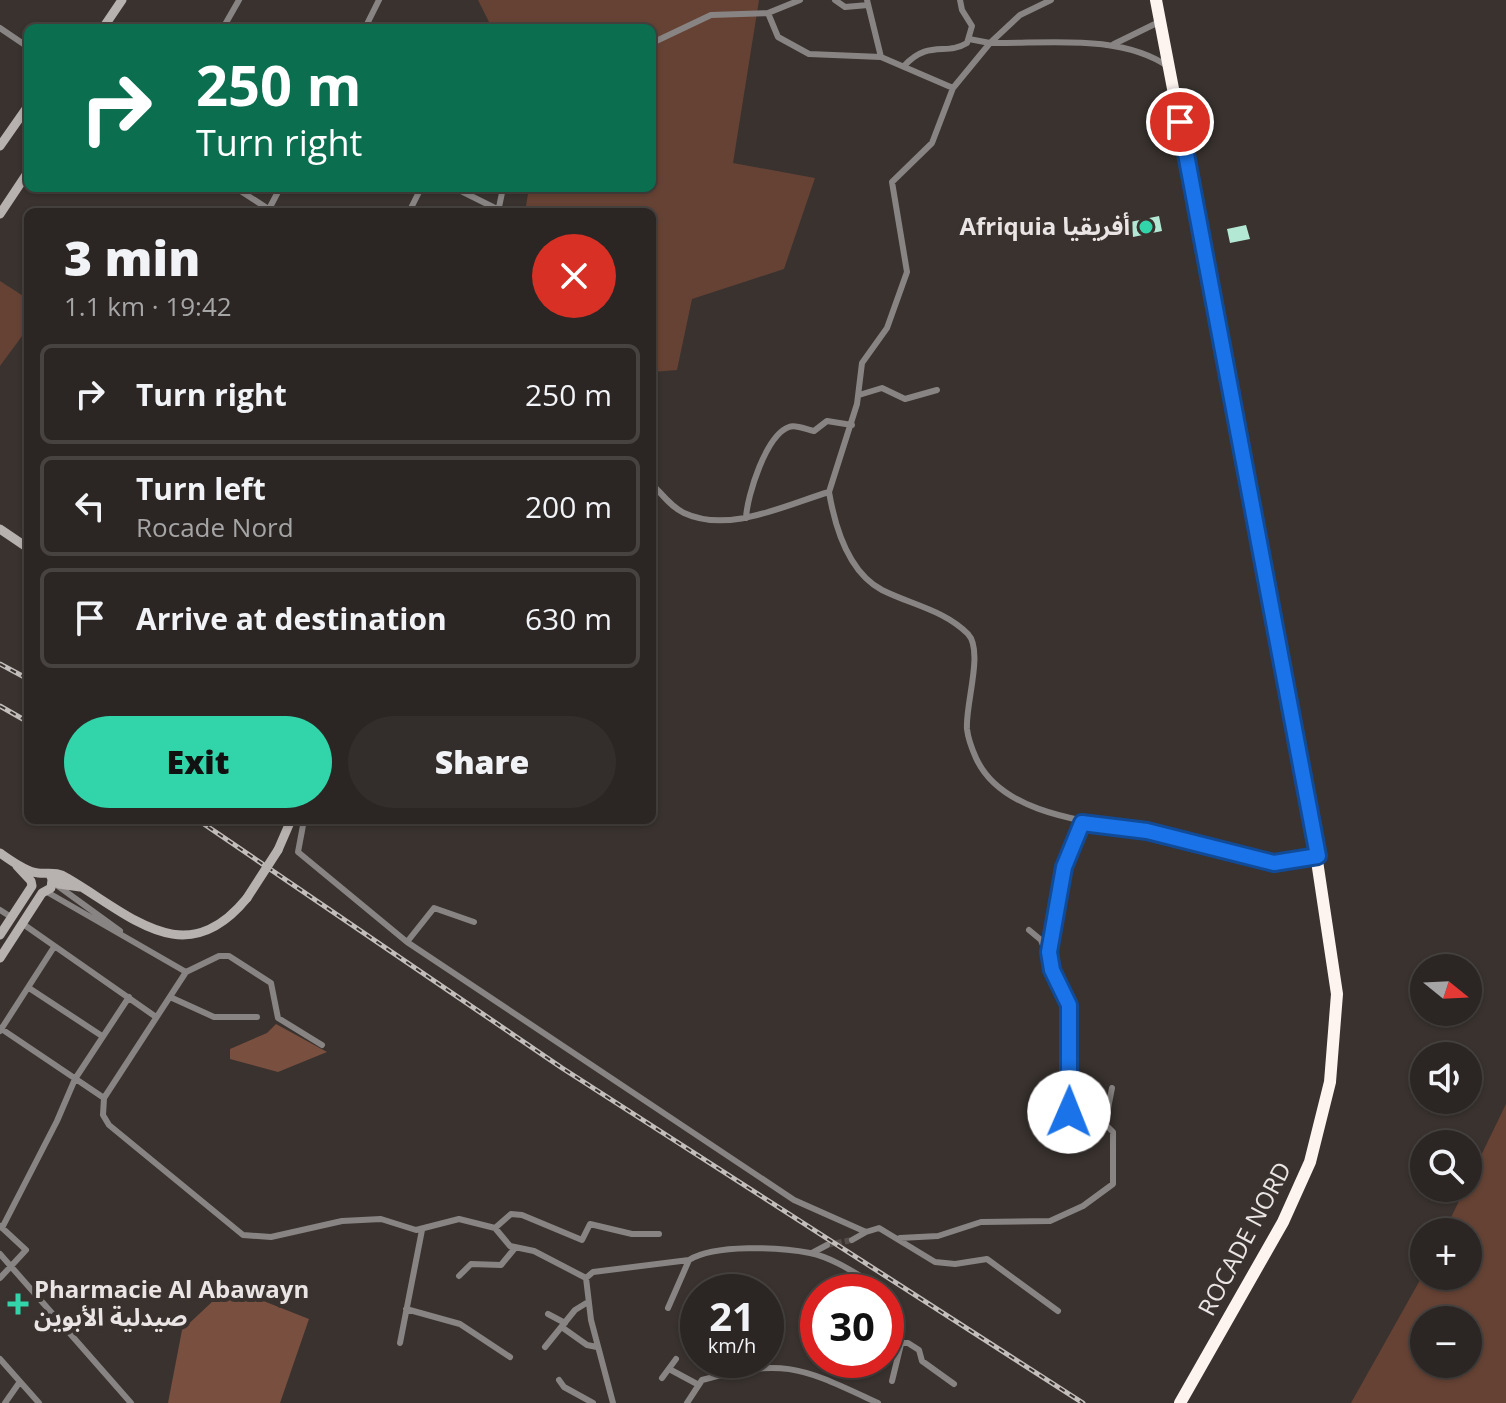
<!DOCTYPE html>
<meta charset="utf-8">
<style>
:root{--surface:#2b2623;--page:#332e2b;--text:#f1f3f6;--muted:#a6a5a6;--line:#474341;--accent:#32d4a9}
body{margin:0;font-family:"Open Sans","Noto Sans Arabic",sans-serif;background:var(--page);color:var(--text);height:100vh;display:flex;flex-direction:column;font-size:30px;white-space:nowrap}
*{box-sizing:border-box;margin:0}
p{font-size:26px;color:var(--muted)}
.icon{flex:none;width:44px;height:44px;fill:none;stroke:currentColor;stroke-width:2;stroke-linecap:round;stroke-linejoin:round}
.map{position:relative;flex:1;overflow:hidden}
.sheet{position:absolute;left:24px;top:208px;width:632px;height:616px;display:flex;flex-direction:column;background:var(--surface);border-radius:12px;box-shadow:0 2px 6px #0004,0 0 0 2px var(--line)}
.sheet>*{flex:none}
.banner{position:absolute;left:24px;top:24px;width:632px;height:168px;border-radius:12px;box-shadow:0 2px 6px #0004,0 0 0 2px var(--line);background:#0b6e4f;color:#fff;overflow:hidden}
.needle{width:52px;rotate:108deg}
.fabs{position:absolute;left:1410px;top:954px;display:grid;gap:16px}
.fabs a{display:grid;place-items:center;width:72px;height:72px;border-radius:50%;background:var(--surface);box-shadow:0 2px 6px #0004,0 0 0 2px var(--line);font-size:40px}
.speed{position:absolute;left:680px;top:1274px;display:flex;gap:16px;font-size:40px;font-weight:700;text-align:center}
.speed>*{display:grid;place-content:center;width:104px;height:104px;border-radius:50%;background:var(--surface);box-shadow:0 2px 6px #0004,0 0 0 2px var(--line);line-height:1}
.speed small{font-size:20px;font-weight:400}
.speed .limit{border:12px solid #d22;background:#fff;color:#111}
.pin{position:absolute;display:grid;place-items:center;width:68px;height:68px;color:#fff;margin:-34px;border:4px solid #fff;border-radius:50%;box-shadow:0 2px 8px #0007}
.me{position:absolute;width:88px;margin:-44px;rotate:1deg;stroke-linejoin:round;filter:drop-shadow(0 0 6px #0008)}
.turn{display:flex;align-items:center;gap:28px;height:168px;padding:0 40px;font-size:36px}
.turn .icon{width:104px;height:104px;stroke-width:2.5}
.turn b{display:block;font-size:56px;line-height:68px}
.round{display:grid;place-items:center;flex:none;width:84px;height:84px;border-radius:42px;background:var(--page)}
.summary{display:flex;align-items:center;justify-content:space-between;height:136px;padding:0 40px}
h1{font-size:48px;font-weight:800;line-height:60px}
.button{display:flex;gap:16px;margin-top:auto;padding:16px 40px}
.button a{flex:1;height:92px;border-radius:48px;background:var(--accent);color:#111;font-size:32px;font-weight:800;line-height:92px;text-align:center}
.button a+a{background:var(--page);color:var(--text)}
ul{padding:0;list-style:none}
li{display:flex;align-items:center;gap:24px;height:100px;margin:0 16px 12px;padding:0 24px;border:4px solid var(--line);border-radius:12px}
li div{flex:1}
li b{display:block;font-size:30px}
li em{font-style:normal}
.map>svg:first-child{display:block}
.green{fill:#654234;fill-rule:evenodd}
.forest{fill:#794f3f}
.building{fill:#b3e9d4}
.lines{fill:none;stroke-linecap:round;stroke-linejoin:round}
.street-tunnel{stroke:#544d4a;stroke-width:6;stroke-dasharray:6 3;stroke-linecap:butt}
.street{stroke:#888483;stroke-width:6}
.secondary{stroke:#b7b1af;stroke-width:9}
.highway{stroke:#fdf4f0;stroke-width:12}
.rail-casing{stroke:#c3bebc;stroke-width:5}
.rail{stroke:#39322f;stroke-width:2;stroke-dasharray:6;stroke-linecap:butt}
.secondary-bridge{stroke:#b7b1af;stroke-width:9}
.route-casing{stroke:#114b97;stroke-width:20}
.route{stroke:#1a73e8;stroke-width:14}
.poi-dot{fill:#32d4a9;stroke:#39322f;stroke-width:3}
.labels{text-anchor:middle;stroke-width:8;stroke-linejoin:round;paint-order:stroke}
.poi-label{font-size:24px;font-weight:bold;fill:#eae5e4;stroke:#39322f;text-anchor:end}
.street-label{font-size:24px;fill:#eae5e4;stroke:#39322f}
</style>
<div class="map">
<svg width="1506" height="1403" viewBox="0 0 1506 1403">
<rect width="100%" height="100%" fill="#39322f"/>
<path class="green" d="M478 0H759L733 163 815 178 784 269 692 299 677 370 652 372V212H525L529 188H652V28H492Z
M0 281 28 299V328L0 366Z
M1506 1104V1403H1351L1424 1273V1276H1468V1232H1444ZM1424 1320H1468V1364H1424Z"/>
<path class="forest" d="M276 1024 327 1052 278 1072 230 1059V1049L267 1033Z
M228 1287 309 1319 280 1403H168L182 1330Z"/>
<path class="building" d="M1159 216 1162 231 1133 237 1130 222Z
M1246 225 1250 239 1230 243 1227 229Z"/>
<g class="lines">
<path class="street-tunnel" d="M827 1245 852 1240"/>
<path class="street" d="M835 0 845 7 868 5
M867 0 881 57
M768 13 778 37 809 54 881 57 953 88
M0 28 28 47
M223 28 239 0
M365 28 379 0
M969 39 990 43C1047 44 1120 33 1169 67
M652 43 711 15 768 13 800 0
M1114 44 1161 21
M904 66C929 39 946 56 967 43L972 26 962 10 960 0
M236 188 273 212
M455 188 499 210
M269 209 280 188
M409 212 421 188
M498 212 503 188
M859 395 882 388 905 399 937 390
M652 484C662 494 671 507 684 513 729 534 785 505 829 492L857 404 862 363 887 328 907 272 892 182 932 143 953 88 990 43 1020 15 1051 0
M829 492C835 527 848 572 882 590 912 605 944 610 968 634 984 651 965 705 967 729 968 738 972 749 976 758 1005 822 1109 822 1167 835 1202 843 1237 860 1273 863 1287 864 1301 859 1315 856
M746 518C747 496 766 435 789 427 796 424 807 430 814 431L827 421 852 425
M304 820 298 852 407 942 794 1200 866 1232 879 1228 935 1262 955 1264 987 1259 1058 1311
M58 886 120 931
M47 892 186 972
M0 910 11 917
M23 924 156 1017
M1029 930 1041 940 1047 956
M407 942 434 908 474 922
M29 988 102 1036
M170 997 214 1017H257
M0 1028 104 1098
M0 1031 54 947
M322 1045 278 1018 271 983 229 956H219L186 972 104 1098 103 1115 109 1125 243 1235 271 1237 342 1221 381 1219 416 1230 459 1219 495 1228 511 1214 522 1215 582 1240 590 1224 632 1234H659
M1105 1124 1112 1088
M0 1226 26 1250 0 1278
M2 1228 57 1121 75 1079 129 997
M495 1228 510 1246 534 1251 586 1278 591 1320 613 1403
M900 1238 938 1236 981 1222 1050 1221 1083 1206 1113 1184V1132L1105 1124 1084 1123 1069 1112V1005L1052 970 1049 952 1064 867 1082 823
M852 1240 866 1232
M812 1253 827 1245
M0 1254 131 1403
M459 1276 471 1264 501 1265 515 1248
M586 1278 593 1272 689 1260C714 1244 781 1247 810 1253 836 1258 865 1280 887 1292L890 1343H908L919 1350 922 1361 954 1384
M668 1308 689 1260
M406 1309 460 1324 510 1357
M548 1314 565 1323
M563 1328 587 1345 597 1347
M400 1343 422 1230
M545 1347 575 1310 588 1302
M0 1359 39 1403
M671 1370 697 1384
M662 1378 676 1359
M559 1380 564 1387 593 1403
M892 1381 901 1344
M5 1403 19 1383
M687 1403 702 1380C786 1357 802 1368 878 1403"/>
<path class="secondary" d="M103 28 122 0
M0 146 28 106
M0 214 28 172
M0 529 28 548
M278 850 291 820
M0 853C10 860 26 872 38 873 49 874 57 871 67 878 131 915 185 974 247 898
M51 877 59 884 80 887
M0 935 32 886 31 881 17 866
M0 958 42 893 51 888 52 880"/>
<path class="highway" d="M1156 0 1302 761 1337 994 1330 1082 1310 1162 1283 1222 1180 1403"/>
<g class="rail-casing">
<path id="rail" d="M0 664 28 679
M0 706 28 722
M198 820 562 1068 1083 1403
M243 820 244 821"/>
</g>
<use href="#rail" class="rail"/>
<path class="secondary-bridge" d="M247 898 278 850"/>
</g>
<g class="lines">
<g class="route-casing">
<path id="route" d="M1069 1112V1005L1052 970 1049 952 1064 867 1082 823 1147 831 1274 863 1318 856 1180 122"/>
</g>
<use href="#route" class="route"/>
</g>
<g class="poi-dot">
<circle cx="1146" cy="227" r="8"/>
<path d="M14 1292h8v8h8v8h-8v8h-8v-8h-8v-8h8z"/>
</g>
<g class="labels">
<g class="poi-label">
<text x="1130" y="235">Afriquia أفريقيا</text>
<text x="34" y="1298" text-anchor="start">Pharmacie Al Abawayn<tspan x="34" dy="28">صيدلية الأبوين</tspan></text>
</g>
<g class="street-label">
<text transform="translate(1245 1239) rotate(-62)" y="8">ROCADE NORD</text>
</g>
</g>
</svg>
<div class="fabs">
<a><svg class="needle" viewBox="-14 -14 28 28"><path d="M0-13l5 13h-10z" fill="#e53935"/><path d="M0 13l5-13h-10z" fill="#a6a5a6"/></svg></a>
<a><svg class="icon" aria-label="sound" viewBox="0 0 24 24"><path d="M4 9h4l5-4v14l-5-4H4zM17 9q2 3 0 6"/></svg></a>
<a><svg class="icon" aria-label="search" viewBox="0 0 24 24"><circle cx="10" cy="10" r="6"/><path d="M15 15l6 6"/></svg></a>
<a>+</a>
<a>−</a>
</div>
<div class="speed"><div>21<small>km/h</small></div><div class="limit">30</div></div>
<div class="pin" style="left:1180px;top:122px;background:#d93025"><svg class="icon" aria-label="arrive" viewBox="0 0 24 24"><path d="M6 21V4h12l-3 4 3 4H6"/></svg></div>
<svg class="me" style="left:1069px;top:1112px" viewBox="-20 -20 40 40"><circle r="19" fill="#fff"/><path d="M0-13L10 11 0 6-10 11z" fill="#1a73e8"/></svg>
<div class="banner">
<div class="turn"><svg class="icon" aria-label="right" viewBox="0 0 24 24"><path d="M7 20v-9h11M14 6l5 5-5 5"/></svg><div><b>250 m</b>Turn right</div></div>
</div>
<section class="sheet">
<div class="summary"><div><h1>3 min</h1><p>1.1 km · 19:42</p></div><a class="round" style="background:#d93025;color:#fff"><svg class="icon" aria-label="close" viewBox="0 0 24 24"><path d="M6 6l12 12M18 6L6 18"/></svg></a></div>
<ul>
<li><svg class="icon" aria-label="right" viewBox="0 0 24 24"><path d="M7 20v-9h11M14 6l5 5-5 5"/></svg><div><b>Turn right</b></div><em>250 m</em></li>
<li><svg class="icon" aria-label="left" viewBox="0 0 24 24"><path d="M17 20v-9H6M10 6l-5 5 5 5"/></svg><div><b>Turn left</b><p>Rocade Nord</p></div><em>200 m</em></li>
<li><svg class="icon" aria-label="arrive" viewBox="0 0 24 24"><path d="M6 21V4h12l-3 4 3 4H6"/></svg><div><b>Arrive at destination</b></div><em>630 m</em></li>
</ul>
<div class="button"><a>Exit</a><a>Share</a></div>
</section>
</div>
